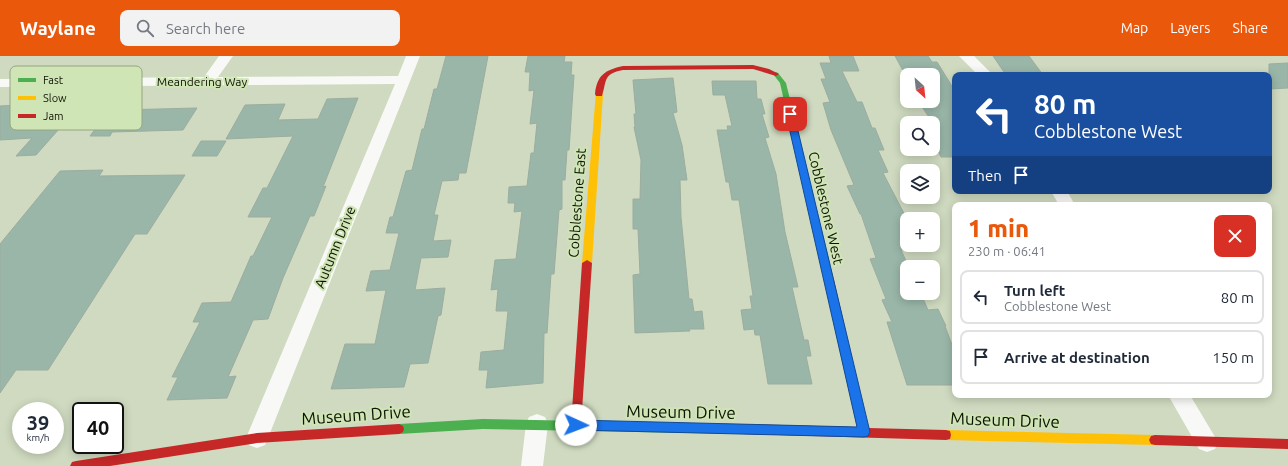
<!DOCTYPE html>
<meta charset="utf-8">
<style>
:root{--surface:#fff;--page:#f2f2f3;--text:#1f2937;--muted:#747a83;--line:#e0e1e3;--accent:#ea580c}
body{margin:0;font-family:Ubuntu,sans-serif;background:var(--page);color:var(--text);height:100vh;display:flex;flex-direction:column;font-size:15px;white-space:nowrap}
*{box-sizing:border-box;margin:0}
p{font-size:13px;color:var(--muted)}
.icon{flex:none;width:22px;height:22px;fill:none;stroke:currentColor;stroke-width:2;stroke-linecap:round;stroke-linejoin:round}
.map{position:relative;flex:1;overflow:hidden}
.drawer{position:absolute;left:952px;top:146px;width:320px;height:196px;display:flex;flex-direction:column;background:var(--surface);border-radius:8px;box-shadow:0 2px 10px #0003}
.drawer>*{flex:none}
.hud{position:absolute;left:952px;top:16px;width:320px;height:122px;border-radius:8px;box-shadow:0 2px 10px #0003;background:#1a4fa0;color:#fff;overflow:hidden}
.needle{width:26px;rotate:153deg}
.tools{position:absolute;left:900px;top:12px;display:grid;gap:8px}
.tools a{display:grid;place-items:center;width:40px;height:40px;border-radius:8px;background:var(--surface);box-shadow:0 2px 10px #0003;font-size:20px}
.speed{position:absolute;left:12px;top:346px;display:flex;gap:8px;font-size:20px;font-weight:700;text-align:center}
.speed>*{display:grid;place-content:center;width:52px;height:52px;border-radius:50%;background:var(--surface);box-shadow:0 2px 10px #0003;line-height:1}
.speed small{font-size:10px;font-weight:400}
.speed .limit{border:2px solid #111;border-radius:6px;background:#fff;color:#111}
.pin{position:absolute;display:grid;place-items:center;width:34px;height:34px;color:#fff;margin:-17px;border-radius:8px;box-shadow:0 2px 6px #0006}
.me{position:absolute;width:44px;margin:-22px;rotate:92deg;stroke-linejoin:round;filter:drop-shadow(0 0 3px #0008)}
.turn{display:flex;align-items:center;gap:14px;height:84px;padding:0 16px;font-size:18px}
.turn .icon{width:52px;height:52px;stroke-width:2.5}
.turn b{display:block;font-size:28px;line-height:34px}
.then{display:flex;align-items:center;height:38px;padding:0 16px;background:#0003;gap:8px;font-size:15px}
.round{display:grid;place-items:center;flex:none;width:42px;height:42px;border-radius:8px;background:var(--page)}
.head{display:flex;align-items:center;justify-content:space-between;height:68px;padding:0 16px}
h1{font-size:24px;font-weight:800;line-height:30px;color:var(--accent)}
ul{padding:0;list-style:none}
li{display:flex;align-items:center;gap:12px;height:54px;margin:0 8px 6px;padding:0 8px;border:2px solid var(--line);border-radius:8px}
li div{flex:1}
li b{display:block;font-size:15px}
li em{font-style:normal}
header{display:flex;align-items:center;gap:24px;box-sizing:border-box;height:56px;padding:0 20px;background:var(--accent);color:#fff}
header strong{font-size:19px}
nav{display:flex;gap:22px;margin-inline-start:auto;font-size:14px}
.search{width:280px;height:36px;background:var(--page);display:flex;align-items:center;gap:10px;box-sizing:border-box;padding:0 14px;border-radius:8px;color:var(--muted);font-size:15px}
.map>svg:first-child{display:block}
.building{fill:#99b6a8;stroke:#9cada0}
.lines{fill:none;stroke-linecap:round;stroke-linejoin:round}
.street{fill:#f8f9f6;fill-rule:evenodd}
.fast{fill:#4caf50;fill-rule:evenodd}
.slow{fill:#ffc107;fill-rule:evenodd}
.jam{fill:#c62828;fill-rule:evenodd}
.route{fill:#1a73e8;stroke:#114b97}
.labels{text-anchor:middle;stroke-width:4;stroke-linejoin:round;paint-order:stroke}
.far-street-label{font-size:12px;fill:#0d1304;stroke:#d0e5b5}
.street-label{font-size:14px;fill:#0d1304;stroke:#d0e5b5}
.near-street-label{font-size:17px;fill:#0d1304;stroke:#d0e5b5}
.key{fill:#d0e5b5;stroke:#96a680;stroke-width:1}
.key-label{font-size:11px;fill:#0d1304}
</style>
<header>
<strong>Waylane</strong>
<div class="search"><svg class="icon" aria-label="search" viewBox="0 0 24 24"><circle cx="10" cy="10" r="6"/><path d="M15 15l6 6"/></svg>Search here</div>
<nav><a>Map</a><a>Layers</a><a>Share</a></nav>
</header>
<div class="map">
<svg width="1288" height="410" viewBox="0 0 1288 410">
<rect width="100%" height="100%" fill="#cfdac0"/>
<path class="building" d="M446 0H488L466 117H459L458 124 442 125 434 159H438L433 185 451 184 448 201 421 202 415 234 445 232 441 259 438 260 428 307 410 308 404 331 331 333 345 288H375L386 234 366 235 371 215 390 214 399 177H386L390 161H393L406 115 412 114 422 73H424L434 33H437Z
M528 0H565L564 6H572L571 19H574L569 94H567L565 124H562V153L559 154 554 218H551L547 277H544L543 327 486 332 488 314H479L481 296 504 294 508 255H496L498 233 491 234 495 204 516 203 522 155 514 156 515 147H508L509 131 527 130 531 97H534L537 67 530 68 534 34 529 35 530 16H525Z
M829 0H853L859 15H842L857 46H862L872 72H875L884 94H878L888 116 883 117 907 163V189H911L913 193 901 194 909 211H907V241L922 240 928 254 938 253 946 270H945L955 297V329H907L887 266H892L882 244 886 243 870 203 876 202 861 158H860L847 130 854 129 831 74 823 47 830 46 821 23H826L820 7H831Z
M895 0H928L932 6H937L955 35V101H941L933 85V67L918 45H933V19H907V22Z
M993 0H1029L1043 19H1006Z
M1288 7V32L1269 33V8Z
M673 22 677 56 673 57 682 89 687 124H680L681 161 689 243H692L694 256 702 255 704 273H689L690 275 635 277 633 219 640 218 638 173H633V143H640L641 104 634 71 635 70 634 58H636L633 24Z
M712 25H756L757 43H761L765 58H762L769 81 765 82 776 118 785 176 798 231H792L804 284H808L811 300H806L812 328H768L760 279H755L754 273 744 274 741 254 752 253 750 240H753L739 144H732L729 126H726L717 74H728L727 70H732L725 39H713Z
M358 42 323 131 326 130 314 160H310L283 222 268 263 253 264 228 321 236 320 227 342 167 344 178 321H172L200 266H193L202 247 231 246 251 200H253L272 161H248L263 132H267L293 80 226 83 245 49 285 48 278 64 318 63 327 43Z
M68 46 65 49 124 47 119 54 197 52 183 74 112 76 110 80H90L96 72 59 73 36 99 16 100 32 82 0 84V50Z
M201 85H226L217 100H192Z
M103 114 99 120 185 119 147 178H135L48 314H16L0 337V188L60 115Z"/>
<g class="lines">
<path class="street" d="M219 0H233L218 21 398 20 406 0H420L268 382 265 389 257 392 249 389 246 382 395 28 0 31V23L204 21Z
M959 0H974L993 19H978Z
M1051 135H1067L1075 149H1059Z
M1168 339H1190L1218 386 1215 393 1207 396 1199 393Z
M537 358 545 361 548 368 543 410H521L526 368 529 361Z"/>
<path class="fast" d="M776 16 778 17 786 27 834 224 832 226H826L824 224 780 27 773 18Z
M483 363 741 368 745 370 746 373 745 376 741 378 483 373 399 378 395 376 394 373 395 370 399 368Z"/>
<path class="slow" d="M596 36H602L603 38 592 207 587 210 582 207Z
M946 374 1155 379 1159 380 1161 384 1159 388 1155 389 946 384 942 383 941 379 942 375Z"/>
<path class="jam" d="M753 9 769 13 779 18 776 20 753 13 623 14C603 18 607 24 602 40H596L595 38C597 19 605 14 623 10Z
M587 204 592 207 581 369 580 372 576 374 572 372 571 369 582 207Z
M829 220 832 222 834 224 868 372 946 374 950 375 951 379 950 383 946 384 741 378 737 376 736 373 737 370 741 368 857 371 824 224 826 222Z
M399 368 403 370 404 373 403 376 399 378 257 387 110 410H70L72 406 76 405 257 377Z
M1155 379 1288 383V393L1155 389 1151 388 1149 384 1151 380Z"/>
</g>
<path class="route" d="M790 55 794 58 870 376 868 380 864 381 576 374 572 372 570 369 572 365 576 364 857 371 786 58Z"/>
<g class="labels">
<g class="far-street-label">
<text x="202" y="30">Meandering Way</text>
</g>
<g class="street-label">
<text transform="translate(577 147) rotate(-86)" y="5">Cobblestone East</text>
<text transform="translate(826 152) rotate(77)" y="5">Cobblestone West</text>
<text transform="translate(335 191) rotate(-68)" y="5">Autumn Drive</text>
</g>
<g class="near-street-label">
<text transform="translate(681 356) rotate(1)" y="6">Museum Drive</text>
<text transform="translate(356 359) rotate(-4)" y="6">Museum Drive</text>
<text transform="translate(1005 364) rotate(2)" y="6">Museum Drive</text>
</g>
</g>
<rect x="10" y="10" width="132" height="64" rx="6" class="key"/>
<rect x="18" y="22" width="18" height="4" fill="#4caf50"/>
<rect x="18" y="40" width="18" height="4" fill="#ffc107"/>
<rect x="18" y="58" width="18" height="4" fill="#c62828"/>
<g class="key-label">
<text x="43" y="28">Fast</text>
<text x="43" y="46">Slow</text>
<text x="43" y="64">Jam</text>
</g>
</svg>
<div class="tools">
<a><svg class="needle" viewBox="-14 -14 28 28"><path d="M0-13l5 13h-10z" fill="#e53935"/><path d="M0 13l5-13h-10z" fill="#747a83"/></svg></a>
<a><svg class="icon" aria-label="search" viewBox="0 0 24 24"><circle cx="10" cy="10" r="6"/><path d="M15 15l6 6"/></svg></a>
<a><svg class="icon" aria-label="layers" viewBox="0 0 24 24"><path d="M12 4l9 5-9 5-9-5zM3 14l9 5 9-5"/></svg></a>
<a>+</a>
<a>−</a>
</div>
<div class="speed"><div>39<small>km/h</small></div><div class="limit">40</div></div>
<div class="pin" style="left:790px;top:58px;background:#d93025"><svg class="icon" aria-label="arrive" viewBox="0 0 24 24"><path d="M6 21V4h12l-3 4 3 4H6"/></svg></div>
<svg class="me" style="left:576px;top:369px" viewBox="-20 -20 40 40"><circle r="19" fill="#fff"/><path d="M0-13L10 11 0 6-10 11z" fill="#1a73e8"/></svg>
<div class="hud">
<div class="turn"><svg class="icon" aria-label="left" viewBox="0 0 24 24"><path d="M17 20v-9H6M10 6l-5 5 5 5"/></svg><div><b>80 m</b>Cobblestone West</div></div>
<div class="then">Then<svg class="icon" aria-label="arrive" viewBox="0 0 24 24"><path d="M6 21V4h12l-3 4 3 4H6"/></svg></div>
</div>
<section class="drawer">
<div class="head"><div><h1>1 min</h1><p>230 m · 06:41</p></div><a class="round" style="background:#d93025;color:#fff"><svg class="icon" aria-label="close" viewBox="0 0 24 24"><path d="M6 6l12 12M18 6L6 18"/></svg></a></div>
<ul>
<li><svg class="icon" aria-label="left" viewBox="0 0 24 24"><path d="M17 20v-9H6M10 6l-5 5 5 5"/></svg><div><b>Turn left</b><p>Cobblestone West</p></div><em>80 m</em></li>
<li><svg class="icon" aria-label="arrive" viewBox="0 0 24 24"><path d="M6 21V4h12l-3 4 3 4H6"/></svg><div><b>Arrive at destination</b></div><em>150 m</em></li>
</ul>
</section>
</div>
